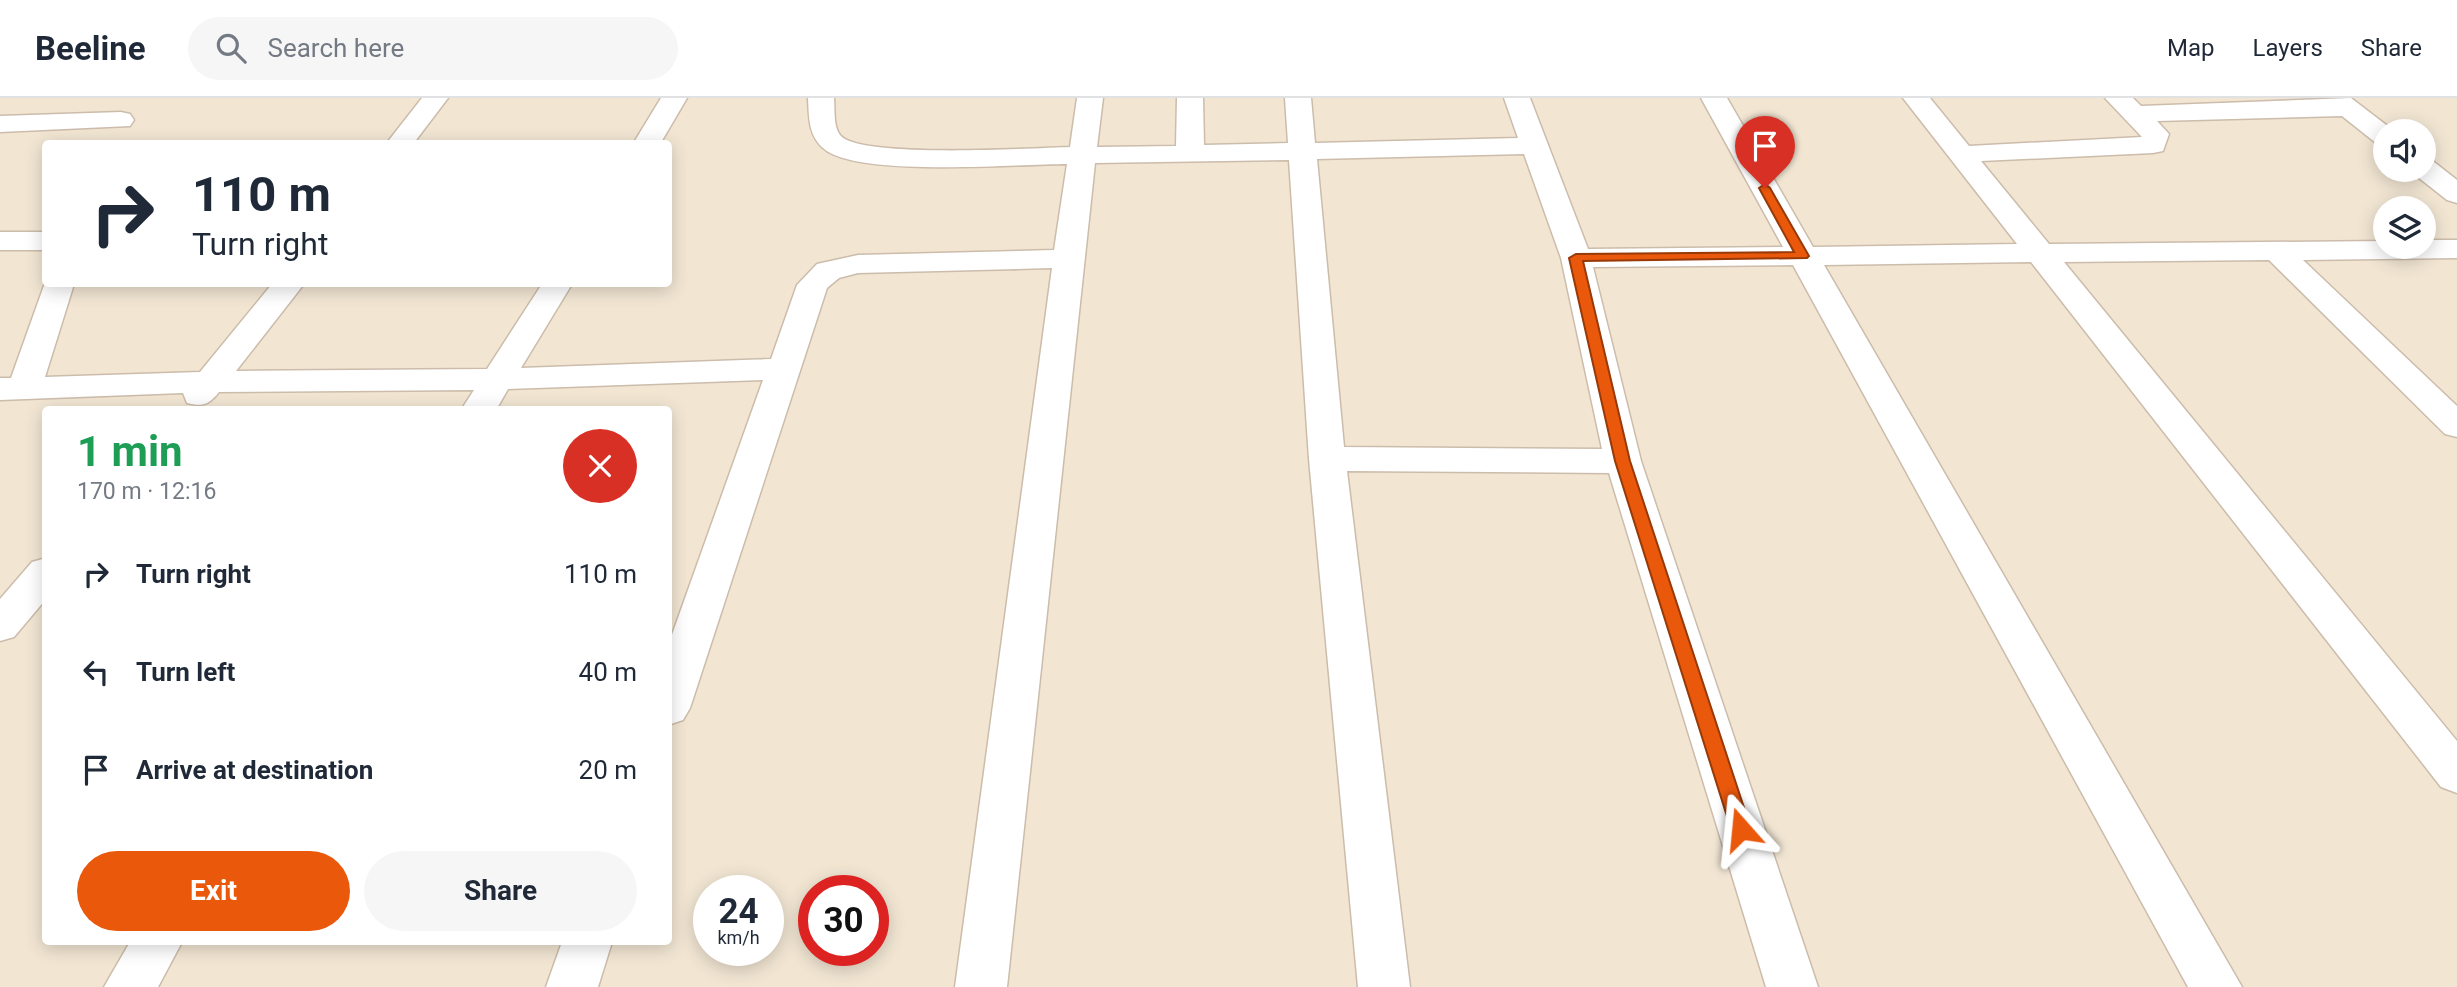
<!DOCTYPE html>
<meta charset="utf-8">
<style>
:root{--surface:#fff;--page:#f6f6f7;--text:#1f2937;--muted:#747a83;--line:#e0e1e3;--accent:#ea580c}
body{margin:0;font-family:Roboto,sans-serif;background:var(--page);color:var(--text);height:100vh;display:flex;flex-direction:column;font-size:26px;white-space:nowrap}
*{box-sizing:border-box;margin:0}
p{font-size:23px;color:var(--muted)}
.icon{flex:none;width:38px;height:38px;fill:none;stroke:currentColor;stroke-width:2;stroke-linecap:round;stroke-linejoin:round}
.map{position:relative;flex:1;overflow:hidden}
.sheet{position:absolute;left:42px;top:308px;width:630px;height:539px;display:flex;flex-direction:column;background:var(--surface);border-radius:7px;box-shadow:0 4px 18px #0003}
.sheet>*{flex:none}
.guide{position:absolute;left:42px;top:42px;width:630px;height:147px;border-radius:7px;box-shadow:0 4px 18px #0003;background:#fff;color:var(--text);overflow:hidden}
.tools{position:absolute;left:2373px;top:21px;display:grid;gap:14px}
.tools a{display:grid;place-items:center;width:63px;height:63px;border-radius:50%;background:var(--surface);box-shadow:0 4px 18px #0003;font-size:35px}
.speed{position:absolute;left:693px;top:777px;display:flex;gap:14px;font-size:35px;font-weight:700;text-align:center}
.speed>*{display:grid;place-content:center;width:91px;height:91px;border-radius:50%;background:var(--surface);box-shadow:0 4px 18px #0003;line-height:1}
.speed small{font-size:18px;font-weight:400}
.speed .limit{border:10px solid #d22;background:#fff;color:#111}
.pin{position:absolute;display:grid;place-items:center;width:60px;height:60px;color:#fff;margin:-72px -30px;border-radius:50% 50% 50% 0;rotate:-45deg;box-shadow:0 0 7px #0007}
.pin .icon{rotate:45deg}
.me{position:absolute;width:77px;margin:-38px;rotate:342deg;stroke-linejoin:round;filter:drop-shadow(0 0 5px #0008)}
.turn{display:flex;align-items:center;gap:24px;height:147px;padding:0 35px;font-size:32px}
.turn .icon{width:91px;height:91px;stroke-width:2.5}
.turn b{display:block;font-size:49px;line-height:60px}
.round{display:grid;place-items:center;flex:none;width:74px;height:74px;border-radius:37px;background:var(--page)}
.overview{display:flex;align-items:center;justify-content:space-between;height:119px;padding:0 35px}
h1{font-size:42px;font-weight:700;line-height:52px;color:#1e9e55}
.button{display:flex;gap:14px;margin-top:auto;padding:14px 35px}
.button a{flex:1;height:80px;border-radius:42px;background:var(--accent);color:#fff;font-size:28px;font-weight:700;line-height:80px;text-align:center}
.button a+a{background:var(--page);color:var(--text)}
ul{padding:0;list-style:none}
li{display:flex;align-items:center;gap:21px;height:98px;padding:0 35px}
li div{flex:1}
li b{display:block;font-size:26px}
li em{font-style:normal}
header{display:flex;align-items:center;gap:42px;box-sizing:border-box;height:98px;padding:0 35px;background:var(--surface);border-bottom:2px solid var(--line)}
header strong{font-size:33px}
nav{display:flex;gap:38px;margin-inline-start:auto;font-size:24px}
.search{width:490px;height:63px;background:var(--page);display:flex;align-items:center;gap:18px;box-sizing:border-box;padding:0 24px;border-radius:38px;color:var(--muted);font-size:26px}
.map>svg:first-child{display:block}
.residential{fill:#f2e6d3;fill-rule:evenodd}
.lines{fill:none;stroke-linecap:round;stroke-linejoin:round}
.minor-casing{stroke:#ccbcab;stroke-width:3}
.minor{fill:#fff;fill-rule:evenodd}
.route{fill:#ea580c;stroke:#983908;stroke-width:2}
</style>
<header>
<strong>Beeline</strong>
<div class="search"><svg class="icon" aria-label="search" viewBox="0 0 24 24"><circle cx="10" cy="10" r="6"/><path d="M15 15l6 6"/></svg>Search here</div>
<nav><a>Map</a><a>Layers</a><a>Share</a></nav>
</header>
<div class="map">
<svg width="2457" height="889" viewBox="0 0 2457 889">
<rect width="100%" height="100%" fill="#fbf4e4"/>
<path class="residential" d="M0 0H2457V889H0ZM2385 33H2424V72H2385ZM46 46H668V186H46ZM2385 110H2424V149H2385ZM46 312H668V844H46ZM709 793H768V852H709ZM814 793H873V852H814Z"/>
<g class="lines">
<g class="minor-casing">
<path id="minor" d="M422 0H448L413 46H386Z
M661 0H687L660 46H633Z
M808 0H834C835 11 833 28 840 37 858 61 1034 50 1070 49L1077 0H1103L1097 49 1176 48 1177 0H1203L1204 47 1288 45 1285 0H1311L1315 45 1518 40 1504 0H1530L1588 151 1783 149 1701 0H1727L1813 149 2017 146 1903 0H1930L1969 48 2142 39 2105 0H2133L2141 8 2351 0 2394 33H2385V47L2376 45 2342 18 2157 23 2169 36 2163 53 2153 55 1981 63 2049 146 2385 143V149H2424V142H2457V160L2303 162 2457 308V339L2445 336 2269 162 2064 164 2457 643V695L2441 689 2031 164 1824 167 2242 889H2188L1793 167 1593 169 1641 363 1818 889H1766L1609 375 1347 373 1410 889H1358L1309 361 1289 62 1095 65 1007 889H955L1052 170 858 175 839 180 827 190 690 610 683 622 668 627V548L763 282 508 291 496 312H461L474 292 219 294C209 307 202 309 187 305L183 295 0 302V280H11L46 182V186H74L45 279 200 274 272 186H304L236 273 487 271 542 186H572L521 270 771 261 797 187 817 166 858 157 1054 152 1067 66C1020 66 854 80 823 50 808 37 809 18 808 0ZM1524 56 1561 160 1602 351 1344 349 1317 61Z
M121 14 130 16 134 22 130 28 0 34V18Z
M2424 62 2434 64 2457 82V105L2447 102 2414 76 2411 72H2424Z
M0 134H46V152H0Z
M46 460V501L14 539 0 543V501L32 464Z
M130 844H182L158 889H104Z
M562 844H612L598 889H546Z"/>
</g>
<use href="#minor" class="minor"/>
</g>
<path class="route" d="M1765 86 1770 90 1809 158 1807 160 1583 163 1630 363 1751 731 1748 737 1741 739 1734 737 1731 731 1615 363 1569 160 1576 156 1794 154 1759 90Z"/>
</svg>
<div class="tools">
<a><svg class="icon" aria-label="sound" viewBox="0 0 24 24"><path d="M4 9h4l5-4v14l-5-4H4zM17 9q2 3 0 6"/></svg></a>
<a><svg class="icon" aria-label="layers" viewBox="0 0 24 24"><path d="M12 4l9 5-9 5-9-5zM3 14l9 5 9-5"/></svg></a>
</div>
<div class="speed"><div>24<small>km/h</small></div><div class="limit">30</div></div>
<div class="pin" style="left:1765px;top:90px;background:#d93025"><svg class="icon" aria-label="arrive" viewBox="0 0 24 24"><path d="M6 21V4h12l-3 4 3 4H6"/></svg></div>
<svg class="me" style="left:1741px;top:731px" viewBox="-20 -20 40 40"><path d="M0-17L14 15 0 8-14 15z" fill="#ea580c" stroke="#fff" stroke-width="4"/></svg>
<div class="guide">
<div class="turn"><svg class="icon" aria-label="right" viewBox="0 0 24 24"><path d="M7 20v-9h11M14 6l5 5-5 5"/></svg><div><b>110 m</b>Turn right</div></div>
</div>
<section class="sheet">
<div class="overview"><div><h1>1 min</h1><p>170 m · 12:16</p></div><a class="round" style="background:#d93025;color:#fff"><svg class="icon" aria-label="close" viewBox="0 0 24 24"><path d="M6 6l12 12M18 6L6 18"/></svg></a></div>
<ul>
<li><svg class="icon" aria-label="right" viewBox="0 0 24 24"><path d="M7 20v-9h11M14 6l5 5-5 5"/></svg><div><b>Turn right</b></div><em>110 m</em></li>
<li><svg class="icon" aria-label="left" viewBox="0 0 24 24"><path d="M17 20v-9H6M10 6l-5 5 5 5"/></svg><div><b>Turn left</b></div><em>40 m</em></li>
<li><svg class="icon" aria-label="arrive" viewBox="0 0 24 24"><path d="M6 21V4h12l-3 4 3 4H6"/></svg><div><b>Arrive at destination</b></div><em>20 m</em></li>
</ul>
<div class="button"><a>Exit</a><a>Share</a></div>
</section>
</div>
